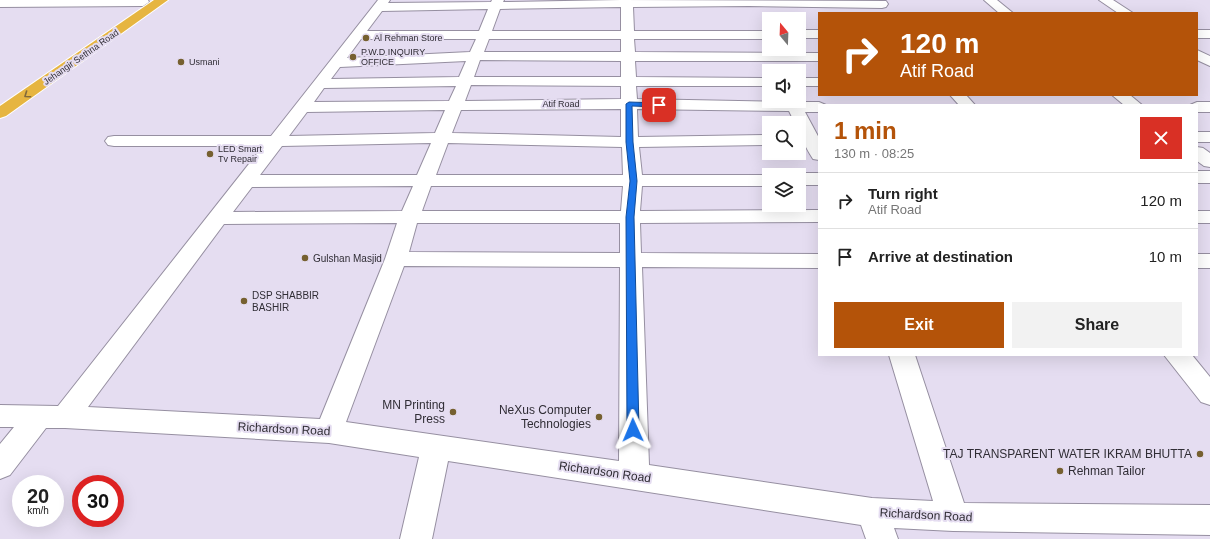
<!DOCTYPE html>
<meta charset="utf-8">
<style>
:root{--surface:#fff;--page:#f2f2f2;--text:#222;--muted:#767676;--line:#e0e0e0;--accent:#b45309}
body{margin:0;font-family:Arial,sans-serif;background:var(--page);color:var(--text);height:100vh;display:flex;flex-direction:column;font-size:15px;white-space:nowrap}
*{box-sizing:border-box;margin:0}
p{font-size:13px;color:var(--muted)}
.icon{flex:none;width:22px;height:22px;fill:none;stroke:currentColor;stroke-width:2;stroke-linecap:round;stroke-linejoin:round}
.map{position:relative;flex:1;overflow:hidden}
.drawer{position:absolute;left:818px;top:104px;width:380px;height:252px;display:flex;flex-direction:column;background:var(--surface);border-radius:0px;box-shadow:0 4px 16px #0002}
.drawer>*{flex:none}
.banner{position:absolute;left:818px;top:12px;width:380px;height:84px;border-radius:0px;box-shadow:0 4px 16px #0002;background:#b45309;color:#fff;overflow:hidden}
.needle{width:26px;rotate:341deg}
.buttons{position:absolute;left:762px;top:12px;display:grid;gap:8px}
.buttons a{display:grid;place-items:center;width:44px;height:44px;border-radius:0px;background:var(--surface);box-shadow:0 4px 16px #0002;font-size:20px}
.speed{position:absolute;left:12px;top:475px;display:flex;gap:8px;font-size:20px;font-weight:700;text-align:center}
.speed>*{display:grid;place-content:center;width:52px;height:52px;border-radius:50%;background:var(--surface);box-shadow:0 4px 16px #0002;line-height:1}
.speed small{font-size:10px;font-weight:400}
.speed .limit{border:6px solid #d22;background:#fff;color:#111}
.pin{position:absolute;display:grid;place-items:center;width:34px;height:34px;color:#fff;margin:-17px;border-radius:8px;box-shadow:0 2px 6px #0006}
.me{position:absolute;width:44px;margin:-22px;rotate:359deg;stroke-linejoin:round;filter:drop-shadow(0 0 3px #0008)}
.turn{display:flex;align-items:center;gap:14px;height:84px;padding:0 16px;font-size:18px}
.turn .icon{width:52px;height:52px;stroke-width:2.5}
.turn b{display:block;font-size:28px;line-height:34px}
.round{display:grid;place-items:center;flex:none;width:42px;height:42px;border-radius:0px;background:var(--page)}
.head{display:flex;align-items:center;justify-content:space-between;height:68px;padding:0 16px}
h1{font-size:24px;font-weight:800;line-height:30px;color:var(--accent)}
.button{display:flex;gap:8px;margin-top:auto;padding:8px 16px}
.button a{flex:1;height:46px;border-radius:0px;background:var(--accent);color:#fff;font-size:16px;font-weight:800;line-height:46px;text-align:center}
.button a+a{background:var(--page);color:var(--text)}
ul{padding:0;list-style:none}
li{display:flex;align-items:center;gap:12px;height:56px;padding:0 16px;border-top:1px solid var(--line)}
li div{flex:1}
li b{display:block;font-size:15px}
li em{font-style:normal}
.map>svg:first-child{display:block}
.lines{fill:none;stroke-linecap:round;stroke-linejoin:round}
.minor-casing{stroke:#968fa1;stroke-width:2}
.highway-casing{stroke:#fff;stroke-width:2}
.minor{fill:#fff;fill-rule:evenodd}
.highway{fill:#e6b541;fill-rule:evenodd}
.oneway{stroke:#826a3a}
.route{fill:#1a73e8;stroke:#114b97}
.poi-dot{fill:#766030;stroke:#e5ddf1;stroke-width:1.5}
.labels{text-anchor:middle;stroke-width:4;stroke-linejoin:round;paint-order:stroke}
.far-poi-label{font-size:9px;fill:#302d35;stroke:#e5ddf1;text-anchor:start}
.far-street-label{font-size:9px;fill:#302d35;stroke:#e5ddf1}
.poi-label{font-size:10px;fill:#302d35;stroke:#e5ddf1;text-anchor:start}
.near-poi-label{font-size:12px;fill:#302d35;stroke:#e5ddf1;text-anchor:end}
.near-street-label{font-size:12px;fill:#302d35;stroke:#e5ddf1}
</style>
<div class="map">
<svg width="1210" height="539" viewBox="0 0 1210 539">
<rect width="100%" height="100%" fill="#e5ddf1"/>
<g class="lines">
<g class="minor-casing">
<path id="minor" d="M0 0H148L149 2 143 6 0 7Z
M378 0H390L388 3 491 2 492 0H504L503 2 621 0 886 1 888 4 886 7 882 8 749 6 633 7 634 31H769V39H634L635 52 819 53V61H635L636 77 769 78V86H636L637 99 785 102 799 100 800 102H819L826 105H819V112H805L819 138V160L813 159C806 148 799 135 799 123H795L789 111 637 109 638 137 769 135V145L639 147 642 175H771H769V186H642L640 211 819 210V222L640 223 641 253 819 254V268L642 267 649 465 872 498 933 501 889 355H915L964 503 1210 505V535L953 531 894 528 898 539H866L861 525 448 461 432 539H400L419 457 329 443 65 428H46L10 475 0 479V444L14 427H0V405L58 406 263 146H114L108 145 105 141 108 137 114 136H271ZM621 7V31H492L500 9ZM488 9 479 31H367L382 11ZM361 39H476L470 52 347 58ZM489 39H621V52H484ZM480 60 621 61V77H474ZM466 61 459 77 331 79 340 67ZM471 85 621 86V99L465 101ZM456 86 449 101 314 102 324 88ZM621 109V137L452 133 461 110ZM445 110 435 133 289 136 307 112ZM431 143 417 175H260L282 146ZM448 143 622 147 623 175H436ZM413 186 402 211 233 212 252 187ZM431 186H623L621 211H422ZM397 223 385 259 320 419 88 407 224 224ZM417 223H620V253L409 252ZM404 266 620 267 619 461 346 422Z
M984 0H997L1013 13H999Z
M1099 0H1113L1133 13H1118Z
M799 30H819V38H799Z
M1197 30H1210V38H1197Z
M1197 50 1210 56V66L1197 60Z
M799 78H819V86H799Z
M950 95H966L975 105H959Z
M1112 95H1130L1142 105H1124Z
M1197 102H1210V112H1197V105H1190Z
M1197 132H1210V142H1197Z
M1197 147 1203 148 1210 153V167L1204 166 1197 161Z
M1197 171H1210V183H1197Z
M799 173H819V185H799V175H793Z
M1197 211H1210V223H1197Z
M1197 254H1210V268H1197Z
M1164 355H1192L1210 377V405L1201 402Z"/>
</g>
<g class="highway-casing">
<path id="highway" d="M154 0H168L6 116 0 118V106Z"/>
</g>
<use href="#minor" class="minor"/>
<use href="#highway" class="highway"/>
</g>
<defs><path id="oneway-chevron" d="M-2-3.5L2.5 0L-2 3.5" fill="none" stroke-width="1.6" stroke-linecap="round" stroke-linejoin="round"/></defs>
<use class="oneway" href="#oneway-chevron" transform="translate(27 95) rotate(145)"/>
<path class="route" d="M629 102 659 103 662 105 659 107 632 106 633 142 637 181 634 217 639 430 637 433 633 435 629 433 627 430 626 217 630 181 626 142V104Z"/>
<g class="poi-dot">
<circle cx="366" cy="38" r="4"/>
<circle cx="353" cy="57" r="4"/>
<circle cx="181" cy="62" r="4"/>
<circle cx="210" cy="154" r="4"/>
<circle cx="305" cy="258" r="4"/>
<circle cx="244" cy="301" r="4"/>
<circle cx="453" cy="412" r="4"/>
<circle cx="599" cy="417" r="4"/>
<circle cx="1200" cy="454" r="4"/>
<circle cx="1060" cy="471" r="4"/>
</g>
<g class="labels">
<g class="far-poi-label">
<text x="374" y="41">Al Rehman Store</text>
<text x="361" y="55">P.W.D INQUIRY<tspan x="361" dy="10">OFFICE</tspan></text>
<text x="189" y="65">Usmani</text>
<text x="218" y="152">LED Smart<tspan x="218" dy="10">Tv Repair</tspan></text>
</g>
<g class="far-street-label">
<text transform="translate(81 57) rotate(-35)" y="3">Jehangir Sethna Road</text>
<text x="561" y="107">Atif Road</text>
</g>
<g class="poi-label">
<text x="313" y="262">Gulshan Masjid</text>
<text x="252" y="299">DSP SHABBIR<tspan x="252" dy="12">BASHIR</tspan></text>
</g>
<g class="near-poi-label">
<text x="445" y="409">MN Printing<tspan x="445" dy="14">Press</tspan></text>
<text x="591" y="414">NeXus Computer<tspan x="591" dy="14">Technologies</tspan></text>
<text x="1192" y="458">TAJ TRANSPARENT WATER IKRAM BHUTTA</text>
<text x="1068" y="475" text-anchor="start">Rehman Tailor</text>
</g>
<g class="near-street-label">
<text transform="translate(284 429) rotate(3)" y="4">Richardson Road</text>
<text transform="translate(605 472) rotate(8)" y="4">Richardson Road</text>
<text transform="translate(926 515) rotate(3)" y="4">Richardson Road</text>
</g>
</g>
</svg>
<div class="buttons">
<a><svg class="needle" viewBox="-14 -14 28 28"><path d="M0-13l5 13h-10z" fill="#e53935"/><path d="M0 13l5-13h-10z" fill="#767676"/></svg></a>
<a><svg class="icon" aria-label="sound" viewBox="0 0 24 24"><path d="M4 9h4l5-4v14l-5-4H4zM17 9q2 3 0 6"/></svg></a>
<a><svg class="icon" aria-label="search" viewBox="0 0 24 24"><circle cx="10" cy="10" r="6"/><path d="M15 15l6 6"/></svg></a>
<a><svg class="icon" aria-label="layers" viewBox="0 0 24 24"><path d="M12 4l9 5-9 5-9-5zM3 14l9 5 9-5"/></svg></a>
</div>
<div class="speed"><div>20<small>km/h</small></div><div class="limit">30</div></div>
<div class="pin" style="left:659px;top:105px;background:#d93025"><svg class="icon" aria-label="arrive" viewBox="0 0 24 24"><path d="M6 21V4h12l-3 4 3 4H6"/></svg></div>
<svg class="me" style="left:633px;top:430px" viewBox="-20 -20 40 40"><path d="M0-17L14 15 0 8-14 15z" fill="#1a73e8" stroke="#fff" stroke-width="4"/></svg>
<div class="banner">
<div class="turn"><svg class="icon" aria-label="right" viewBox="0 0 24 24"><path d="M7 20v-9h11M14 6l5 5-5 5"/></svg><div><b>120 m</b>Atif Road</div></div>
</div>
<section class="drawer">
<div class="head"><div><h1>1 min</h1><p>130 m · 08:25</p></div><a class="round" style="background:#d93025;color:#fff"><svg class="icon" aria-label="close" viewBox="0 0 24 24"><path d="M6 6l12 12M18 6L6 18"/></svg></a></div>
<ul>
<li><svg class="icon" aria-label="right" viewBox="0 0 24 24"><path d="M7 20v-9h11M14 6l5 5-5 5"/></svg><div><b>Turn right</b><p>Atif Road</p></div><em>120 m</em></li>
<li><svg class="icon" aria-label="arrive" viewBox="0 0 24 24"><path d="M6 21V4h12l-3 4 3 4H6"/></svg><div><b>Arrive at destination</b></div><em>10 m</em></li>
</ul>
<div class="button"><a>Exit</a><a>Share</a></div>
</section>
</div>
